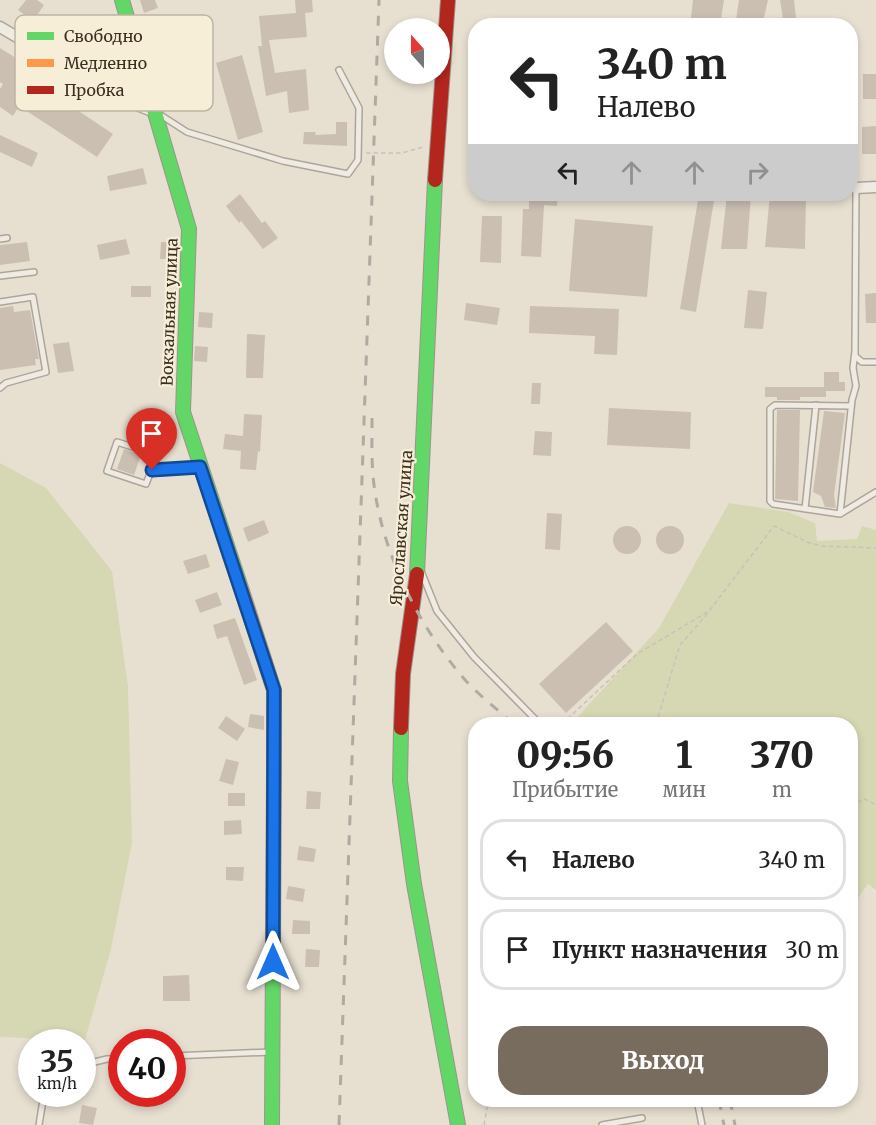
<!DOCTYPE html>
<html lang="ru">
<meta charset="utf-8">
<style>
:root{--surface:#fff;--page:#f6f6f6;--text:#222;--muted:#767676;--line:#e0e0e0;--accent:#786c5e}
body{margin:0;font-family:Merriweather,serif;background:var(--page);color:var(--text);height:100vh;display:flex;flex-direction:column;font-size:22px;white-space:nowrap}
*{box-sizing:border-box;margin:0}
p{font-size:20px;color:var(--muted)}
.icon{flex:none;width:33px;height:33px;fill:none;stroke:currentColor;stroke-width:2;stroke-linecap:round;stroke-linejoin:round}
.map{position:relative;flex:1;overflow:hidden}
.drawer{position:absolute;left:468px;top:717px;width:390px;height:390px;display:flex;flex-direction:column;background:var(--surface);border-radius:24px;box-shadow:0 3px 9px #0003}
.drawer>*{flex:none}
.guide{position:absolute;left:468px;top:18px;width:390px;height:183px;border-radius:24px;box-shadow:0 3px 9px #0003;background:#fff;color:var(--text);overflow:hidden}
.needle{width:39px;rotate:339deg}
.buttons{position:absolute;left:384px;top:18px;display:grid;gap:12px}
.buttons a{display:grid;place-items:center;width:66px;height:66px;border-radius:50%;background:var(--surface);box-shadow:0 3px 9px #0003;font-size:30px}
.speed{position:absolute;left:18px;top:1029px;display:flex;gap:12px;font-size:30px;font-weight:700;text-align:center}
.speed>*{display:grid;place-content:center;width:78px;height:78px;border-radius:50%;background:var(--surface);box-shadow:0 3px 9px #0003;line-height:1}
.speed small{font-size:15px;font-weight:400}
.speed .limit{border:9px solid #d22;background:#fff;color:#111}
.pin{position:absolute;display:grid;place-items:center;width:51px;height:51px;color:#fff;margin:-62px -26px;border-radius:50% 50% 50% 0;rotate:-45deg;box-shadow:0 0 6px #0007}
.pin .icon{rotate:45deg}
.me{position:absolute;width:66px;margin:-33px;rotate:0deg;stroke-linejoin:round;filter:drop-shadow(0 0 4px #0008)}
.turn{display:flex;align-items:center;gap:21px;height:126px;padding:0 30px;font-size:27px}
.turn .icon{width:78px;height:78px;stroke-width:2.5}
.turn b{display:block;font-size:42px;line-height:51px}
.lanes{display:flex;align-items:center;height:57px;padding:0 30px;background:#0003;justify-content:center;gap:30px;direction:ltr}
.lanes .off{opacity:.35}
.eta{display:flex;justify-content:space-evenly;align-items:center;height:102px;text-align:center}
.eta b{font-size:36px;font-weight:800;line-height:42px}
.cta{display:flex;gap:12px;margin-top:auto;padding:12px 30px}
.cta a{flex:1;height:69px;border-radius:24px;background:var(--accent);color:#fff;font-size:24px;font-weight:800;line-height:69px;text-align:center}
ul{padding:0;list-style:none}
li{display:flex;align-items:center;gap:18px;height:81px;margin:0 12px 9px;padding:0 18px;border:3px solid var(--line);border-radius:24px}
li div{flex:1}
li b{display:block;font-size:22px}
li em{font-style:normal}
.map>svg:first-child{display:block}
.green{fill:#d6d7b3}
.building{fill:#cbbfb2}
.lines{fill:none;stroke-linecap:round;stroke-linejoin:round}
.lane-casing{stroke:#ada599;stroke-width:8}
.street-casing{stroke:#ada599;stroke-width:13}
.fast-casing{stroke:#9c958a;stroke-width:16}
.slow-casing{stroke:#9c958a;stroke-width:16}
.jam-casing{stroke:#9c958a;stroke-width:16}
.path{stroke:#c8c2b9;stroke-width:1.5;stroke-dasharray:4.5 3;stroke-linecap:butt}
.lane{stroke:#efebe3;stroke-width:5}
.street{stroke:#efebe3;stroke-width:10}
.fast{stroke:#63d668;stroke-width:14}
.slow{stroke:#ff974d;stroke-width:14}
.jam{stroke:#b3261e;stroke-width:14}
.rail{stroke:#afaaa2;stroke-width:3;stroke-dasharray:10 10;stroke-linecap:butt}
.route-casing{stroke:#114b97;stroke-width:15}
.route{stroke:#1a73e8;stroke-width:10}
.labels{text-anchor:middle;stroke-width:4.5;stroke-linejoin:round;paint-order:stroke}
.street-label{font-size:16px;fill:#3d2e20;stroke:#f7eed8}
.key{fill:#f7eed8;stroke:#bfb4a1;stroke-width:1.5}
.key-label{font-size:16px;fill:#3d2e20}
</style>
<div class="map">
<svg width="876" height="1125" viewBox="0 0 876 1125">
<rect width="100%" height="100%" fill="#e7e0d1"/>
<path class="green" d="M0 463 46 488 112 571 128 687 132 843 111 949 85 1040 0 1037Z
M729 503 788 512 815 523 817 541 857 539 862 526 876 530V890L868 884 851 908 850 724H571L659 628Z"/>
<path class="building" d="M26 0H37L44 5 33 21 18 10Z
M140 0H155L158 8 144 13Z
M295 0H312L313 12 305 13 307 37 269 40 275 73 306 69 309 110 289 113 287 91 266 96 258 46H262L259 16 296 13Z
M693 0H724L720 26H690Z
M739 0H768L762 26H735Z
M780 0H794L797 26H784Z
M109 14 113 29 97 34 93 19Z
M0 48 49 79 43 87 113 134 97 157 19 106 13 116 0 107V89L3 84 0 82Z
M242 55 263 132 238 140 216 63Z
M863 74H876V99H863Z
M336 122H347V146L303 144 304 132H316L315 135 336 134Z
M876 126V154H862V127Z
M0 135 38 153 32 167 0 152Z
M143 168 147 184 110 191 107 176Z
M240 194 262 223 265 221 278 238 263 249 241 221 239 223 226 206Z
M529 194H558L557 206 544 205 541 257 521 256 523 209H529Z
M699 194H715L696 312 680 309Z
M727 194H751L747 249H721Z
M770 194H806L805 249 765 247Z
M482 216H502L501 263 480 262Z
M575 219 653 226 647 297 569 291Z
M126 239 130 254 100 260 97 245Z
M27 242 30 261 0 265V245Z
M161 242H174V259H160Z
M131 286H151V297H131Z
M748 290 767 292 763 329 744 328Z
M876 293V323H866L865 294Z
M466 303 500 308 497 325 464 320Z
M13 306 14 312 30 310 39 359H35L36 365 0 370V308Z
M530 306 619 309 617 355 594 354 595 336 529 333Z
M199 312 213 313 212 328 198 327Z
M247 334 265 335 263 378H246Z
M69 342 74 371 58 373 53 344Z
M195 346 208 347 207 362 194 361Z
M824 372H839V382H845V391H826V397H800V400H777V397H765V387H824Z
M532 383H541L540 404H531Z
M609 408 691 412 690 449 607 445Z
M777 410H800L798 501 775 499Z
M824 411 845 413 834 495 836 508 825 507 821 496 813 492Z
M244 414 262 415 260 452 258 451 256 470 240 469 241 451 223 449 225 434 243 436Z
M535 431 552 432 551 456 533 455Z
M124 449 141 455 134 475 117 469Z
M547 513 562 514 560 550 545 549Z
M264 520 269 533 248 542 243 528Z
M613 540a14 14 0 1 1 28 0a14 14 0 1 1-28 0Z
M656 540a14 14 0 1 1 28 0a14 14 0 1 1-28 0Z
M206 554 210 567 188 574 183 561Z
M217 592 222 605 200 613 195 600Z
M235 618 257 680 244 685 227 636 217 639 213 625Z
M606 622 633 651 566 713 539 684Z
M250 714 264 716V730L248 727Z
M226 716 245 729 237 741 218 728Z
M226 759 239 762 233 785 219 781Z
M307 791 321 792 320 809H306Z
M228 793H245V806H228Z
M241 820 242 834 224 835V821Z
M299 846 316 849 314 862 297 860Z
M226 867H244L243 881 226 880Z
M288 886 305 889 303 902 286 899Z
M293 920 310 921V934H292Z
M306 949 320 950 319 967H305Z
M189 975 190 1001H163V976Z
M82 1105 97 1108 93 1125 79 1123Z"/>
<g class="lines">
<g class="lane-casing">
<path id="lane" d="M159 114 187 132 283 161 348 174 358 160 359 108 339 70
M856 188 855 351V356L862 362H876
M0 239 7 238
M0 276 34 272
M0 302 33 297 46 372 6 383 0 388
M855 351 853 368 856 386 852 400 840 514 876 492
M117 442 155 454 156 458 146 484 107 471Z
M152 470 198 467
M805 509 816 405
M840 514 773 504 770 501V409L775 405 851 406
M421 571 437 611 474 657 540 724
M172 1056 271 1052
M82 1065 107 1059 122 1058
M698 1105 702 1125
M39 1125 44 1094
M602 1125 642 1118"/>
</g>
<g class="street-casing">
<path id="street" d="M0 27 124 100 155 112
M856 188 876 187"/>
</g>
<g class="fast-casing">
<path id="fast" d="M122 0 189 229 183 412 242 591
M417 574 435 180
M401 728 400 781 414 884 458 1125
M272 1125 274 770"/>
</g>
<g class="slow-casing">
<path id="slow" d="M242 591 274 690V770"/>
</g>
<g class="jam-casing">
<path id="jam" d="M435 180 448 0
M401 728 403 674 417 574"/>
</g>
<path class="path" d="M366 153H402L423 147
M562 724 637 654 709 611 774 526 807 542 822 546 876 548
M656 724 680 645 708 613
M850 805 865 799 876 805
M484 1125 487 1108 492 1100"/>
<use href="#lane" class="lane"/>
<use href="#street" class="street"/>
<use href="#fast" class="fast"/>
<use href="#slow" class="slow"/>
<use href="#jam" class="jam"/>
<path class="rail" d="M372 418C372 443 371 467 375 492 385 559 421 630 466 681 481 697 498 710 514 724
M719 1100 724 1125
M730 1100 735 1125
M339 1125 379 0"/>
</g>
<g class="lines">
<g class="route-casing">
<path id="route" d="M152 470 200 467 274 690 273 962"/>
</g>
<use href="#route" class="route"/>
</g>
<g class="labels">
<g class="street-label">
<text transform="translate(169 312) rotate(-88)" y="6">Вокзальная улица</text>
<text transform="translate(401 528) rotate(-86)" y="6">Ярославская улица</text>
</g>
</g>
<rect x="15" y="15" width="198" height="96" rx="9" class="key"/>
<rect x="27" y="32" width="27" height="8" fill="#63d668"/>
<rect x="27" y="59" width="27" height="8" fill="#ff974d"/>
<rect x="27" y="86" width="27" height="8" fill="#b3261e"/>
<g class="key-label">
<text x="64" y="42">Свободно</text>
<text x="64" y="69">Медленно</text>
<text x="64" y="96">Пробка</text>
</g>
</svg>
<div class="buttons">
<a><svg class="needle" viewBox="-14 -14 28 28"><path d="M0-13l5 13h-10z" fill="#e53935"/><path d="M0 13l5-13h-10z" fill="#767676"/></svg></a>
</div>
<div class="speed"><div>35<small>km/h</small></div><div class="limit">40</div></div>
<div class="pin" style="left:152px;top:470px;background:#d93025"><svg class="icon" aria-label="arrive" viewBox="0 0 24 24"><path d="M6 21V4h12l-3 4 3 4H6"/></svg></div>
<svg class="me" style="left:273px;top:962px" viewBox="-20 -20 40 40"><path d="M0-17L14 15 0 8-14 15z" fill="#1a73e8" stroke="#fff" stroke-width="4"/></svg>
<div class="guide">
<div class="turn"><svg class="icon" aria-label="left" viewBox="0 0 24 24"><path d="M17 20v-9H6M10 6l-5 5 5 5"/></svg><div><b>340 m</b>Налево</div></div>
<div class="lanes"><svg class="icon" aria-label="left" viewBox="0 0 24 24"><path d="M17 20v-9H6M10 6l-5 5 5 5"/></svg><svg class="icon off" aria-label="ahead" viewBox="0 0 24 24"><path d="M12 20V5M6 11l6-6 6 6"/></svg><svg class="icon off" aria-label="ahead" viewBox="0 0 24 24"><path d="M12 20V5M6 11l6-6 6 6"/></svg><svg class="icon off" aria-label="right" viewBox="0 0 24 24"><path d="M7 20v-9h11M14 6l5 5-5 5"/></svg></div>
</div>
<section class="drawer">
<div class="eta">
<div><b>09:56</b><p>Прибытие</p></div>
<div><b>1</b><p>мин</p></div>
<div><b>370</b><p>m</p></div>
</div>
<ul>
<li><svg class="icon" aria-label="left" viewBox="0 0 24 24"><path d="M17 20v-9H6M10 6l-5 5 5 5"/></svg><div><b>Налево</b></div><em>340 m</em></li>
<li><svg class="icon" aria-label="arrive" viewBox="0 0 24 24"><path d="M6 21V4h12l-3 4 3 4H6"/></svg><div><b>Пункт назначения</b></div><em>30 m</em></li>
</ul>
<div class="cta"><a>Выход</a></div>
</section>
</div>
